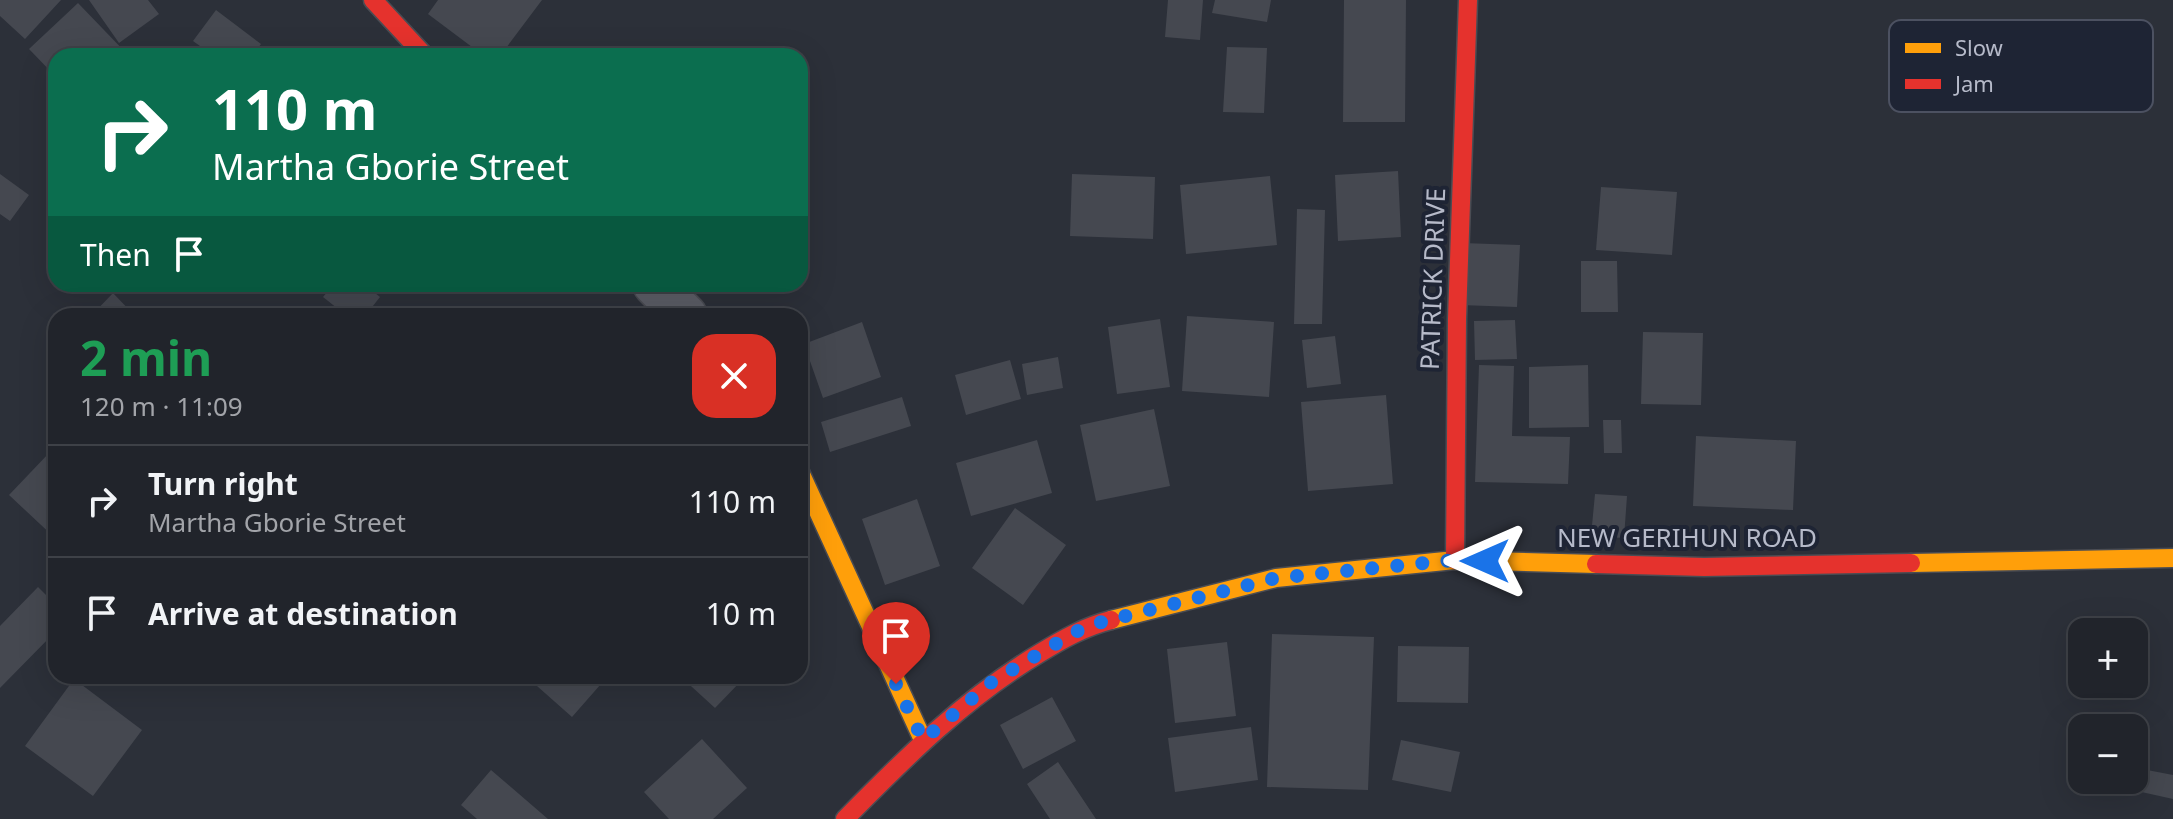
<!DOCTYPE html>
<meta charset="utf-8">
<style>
:root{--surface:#21242b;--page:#2d3037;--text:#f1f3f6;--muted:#a2a4a9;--line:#3e4147}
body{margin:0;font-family:"Noto Sans",sans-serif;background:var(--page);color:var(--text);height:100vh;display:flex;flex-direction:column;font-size:30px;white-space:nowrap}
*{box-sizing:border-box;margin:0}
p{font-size:26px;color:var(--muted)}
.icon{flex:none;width:44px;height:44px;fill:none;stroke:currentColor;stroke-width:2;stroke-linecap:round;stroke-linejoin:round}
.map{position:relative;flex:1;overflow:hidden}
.side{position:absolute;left:48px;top:308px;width:760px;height:376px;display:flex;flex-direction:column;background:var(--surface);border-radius:24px;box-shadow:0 8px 32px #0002,0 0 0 2px var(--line)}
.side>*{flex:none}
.top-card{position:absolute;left:48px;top:48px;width:760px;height:244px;border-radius:24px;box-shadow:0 8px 32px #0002,0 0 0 2px var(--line);background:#0b6e4f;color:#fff;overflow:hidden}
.controls{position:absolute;left:2068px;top:618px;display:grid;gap:16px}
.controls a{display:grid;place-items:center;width:80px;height:80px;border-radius:16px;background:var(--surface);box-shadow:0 8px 32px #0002,0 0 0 2px var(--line);font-size:40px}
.pin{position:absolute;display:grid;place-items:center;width:68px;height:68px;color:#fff;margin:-82px -34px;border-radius:50% 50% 50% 0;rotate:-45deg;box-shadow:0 0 8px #0007}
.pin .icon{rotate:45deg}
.me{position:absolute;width:88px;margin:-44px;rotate:270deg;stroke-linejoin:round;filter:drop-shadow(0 0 6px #0008)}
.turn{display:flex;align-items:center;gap:28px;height:168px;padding:0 32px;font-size:36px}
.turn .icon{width:104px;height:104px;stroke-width:2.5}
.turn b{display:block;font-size:56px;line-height:68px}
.then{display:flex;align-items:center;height:76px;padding:0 32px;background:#0003;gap:16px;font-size:30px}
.round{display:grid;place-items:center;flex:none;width:84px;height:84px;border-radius:24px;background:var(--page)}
.head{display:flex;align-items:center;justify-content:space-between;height:136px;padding:0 32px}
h1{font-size:48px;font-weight:700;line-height:60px;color:#1e9e55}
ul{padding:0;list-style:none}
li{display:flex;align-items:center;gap:24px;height:112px;padding:0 32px;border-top:2px solid var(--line)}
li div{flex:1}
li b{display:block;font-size:30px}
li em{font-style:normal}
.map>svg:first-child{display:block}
.building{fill:#454850}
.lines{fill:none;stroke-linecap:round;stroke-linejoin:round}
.street-casing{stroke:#4a4c53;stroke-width:45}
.slow-casing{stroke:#4a4c53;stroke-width:21}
.jam-casing{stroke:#4a4c53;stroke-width:21}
.street{stroke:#5c5e67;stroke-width:42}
.slow{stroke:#ff9f0a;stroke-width:18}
.jam{stroke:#e5322d;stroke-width:18}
.route{stroke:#1a73e8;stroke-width:14;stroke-dasharray:0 25.2}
.labels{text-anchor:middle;stroke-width:8;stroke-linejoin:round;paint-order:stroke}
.street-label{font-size:26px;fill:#b6bac9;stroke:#1e2434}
.key{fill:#1e2434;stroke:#4c5161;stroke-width:2}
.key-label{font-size:22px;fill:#b6bac9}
</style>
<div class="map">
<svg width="2173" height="819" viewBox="0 0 2173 819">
<rect width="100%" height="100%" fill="#2c3039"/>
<path class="building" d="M0 0H61L25 39 0 16Z
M89 0H148L159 14 119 43Z
M438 0H542L500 56H484L428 14Z
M1168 0H1203L1200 40 1165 37Z
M1215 0H1271L1267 22 1212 13Z
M1344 0H1406L1405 122H1343Z
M78 3 129 56H56V77L29 49Z
M216 10 261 44 252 56H214L193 41Z
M1227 47 1267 48 1264 113 1223 112Z
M1398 171 1401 237 1338 241 1335 175Z
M0 174 29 195 10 221 0 214Z
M1072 174 1155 177 1153 239 1070 236Z
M1270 176 1277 245 1186 254 1180 185Z
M1601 187 1677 192 1672 255 1596 250Z
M1297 209 1325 210 1322 324H1294Z
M1462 243 1520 245 1517 307 1460 305Z
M1581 261H1617L1618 312H1581Z
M334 284H364L380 297 365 316H347L323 297Z
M113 293 135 316H91Z
M1187 316 1274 322 1269 397 1182 391Z
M1160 319 1170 387 1117 394 1108 327Z
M1515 320 1517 359 1475 360 1474 321Z
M862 322 881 377 823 398 804 344Z
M1643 332 1703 333 1701 405 1641 404Z
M1335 336 1341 384 1307 388 1302 340Z
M1058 357 1063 388 1027 395 1022 364Z
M1010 360 1021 399 966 415 955 375Z
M1479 365 1514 366 1512 436 1570 437 1568 484 1475 482Z
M1588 365 1589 427 1529 428V367Z
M1386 395 1393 484 1308 491 1301 402Z
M902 397 911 426 830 452 821 422Z
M1154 409 1170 486 1096 501 1080 425Z
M1603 420H1621L1622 453H1604Z
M1696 436 1796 441 1793 510 1693 506Z
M1037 440 1052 493 971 516 956 463Z
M50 452 56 458V539L9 495Z
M1595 494 1627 496 1624 538 1591 536Z
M917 499 940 566 885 585 862 519Z
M1015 508 1066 545 1023 605 972 568Z
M38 587 56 605V631L0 688V626Z
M1272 634 1374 637 1368 790 1267 787Z
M1227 642 1236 716 1175 723 1167 649Z
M1398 646 1469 647 1468 703 1397 702Z
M546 676H608L572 717 537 686Z
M680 676H743L744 678 715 708Z
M74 679 142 730 93 796 25 746Z
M1052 697 1076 741 1023 769 1000 725Z
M1251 727 1258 780 1175 792 1168 738Z
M702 739 747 788 713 819H669L644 792Z
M1401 740 1460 752 1451 792 1392 780Z
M1058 762 1096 819H1050L1027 784Z
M2142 769 2173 775V799L2137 791Z
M491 770 548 819H477L461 805Z"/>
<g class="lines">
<g class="street-casing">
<path id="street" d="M654 284 686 316"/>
</g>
<g class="slow-casing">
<path id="slow" d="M800 472 923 740
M1911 563 2173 558
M1111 620 1276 578 1455 560 1596 564"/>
</g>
<g class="jam-casing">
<path id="jam" d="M373 0 425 56
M1455 560 1457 319 1468 0
M1596 564 1704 567 1911 563
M845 819C906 757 965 698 1040 653 1063 639 1084 627 1111 620"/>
</g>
<use href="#street" class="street"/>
<use href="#slow" class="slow"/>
<use href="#jam" class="jam"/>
</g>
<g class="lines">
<path class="route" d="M896 684 923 740 993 681 1086 626 1276 578 1455 560 1485 561"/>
</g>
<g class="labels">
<g class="street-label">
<text transform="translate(1433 279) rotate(-88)" y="9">PATRICK DRIVE</text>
<text x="1687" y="547">NEW GERIHUN ROAD</text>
</g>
</g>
<rect x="1889" y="20" width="264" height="92" rx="12" class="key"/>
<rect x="1905" y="43" width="36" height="10" fill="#ff9f0a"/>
<rect x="1905" y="79" width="36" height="10" fill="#e5322d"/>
<g class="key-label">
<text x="1955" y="56">Slow</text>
<text x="1955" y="92">Jam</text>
</g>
</svg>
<div class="controls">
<a>+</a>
<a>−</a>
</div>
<div class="pin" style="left:896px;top:684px;background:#d93025"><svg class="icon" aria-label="arrive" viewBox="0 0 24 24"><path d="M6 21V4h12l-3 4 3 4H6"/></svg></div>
<svg class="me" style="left:1485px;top:561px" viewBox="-20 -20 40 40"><path d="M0-17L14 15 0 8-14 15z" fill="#1a73e8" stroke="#fff" stroke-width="4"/></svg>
<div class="top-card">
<div class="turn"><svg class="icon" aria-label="right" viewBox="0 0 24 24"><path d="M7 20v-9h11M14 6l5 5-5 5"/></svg><div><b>110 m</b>Martha Gborie Street</div></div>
<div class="then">Then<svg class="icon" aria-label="arrive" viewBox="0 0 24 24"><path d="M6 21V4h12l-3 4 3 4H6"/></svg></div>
</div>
<section class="side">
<div class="head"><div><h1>2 min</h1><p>120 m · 11:09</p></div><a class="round" style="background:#d93025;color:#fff"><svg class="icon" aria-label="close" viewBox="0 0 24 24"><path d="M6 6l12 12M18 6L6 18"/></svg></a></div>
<ul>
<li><svg class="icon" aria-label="right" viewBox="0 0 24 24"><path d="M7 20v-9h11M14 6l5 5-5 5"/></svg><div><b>Turn right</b><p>Martha Gborie Street</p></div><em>110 m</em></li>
<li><svg class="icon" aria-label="arrive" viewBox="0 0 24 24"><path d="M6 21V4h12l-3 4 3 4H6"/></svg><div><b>Arrive at destination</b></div><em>10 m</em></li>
</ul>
</section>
</div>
